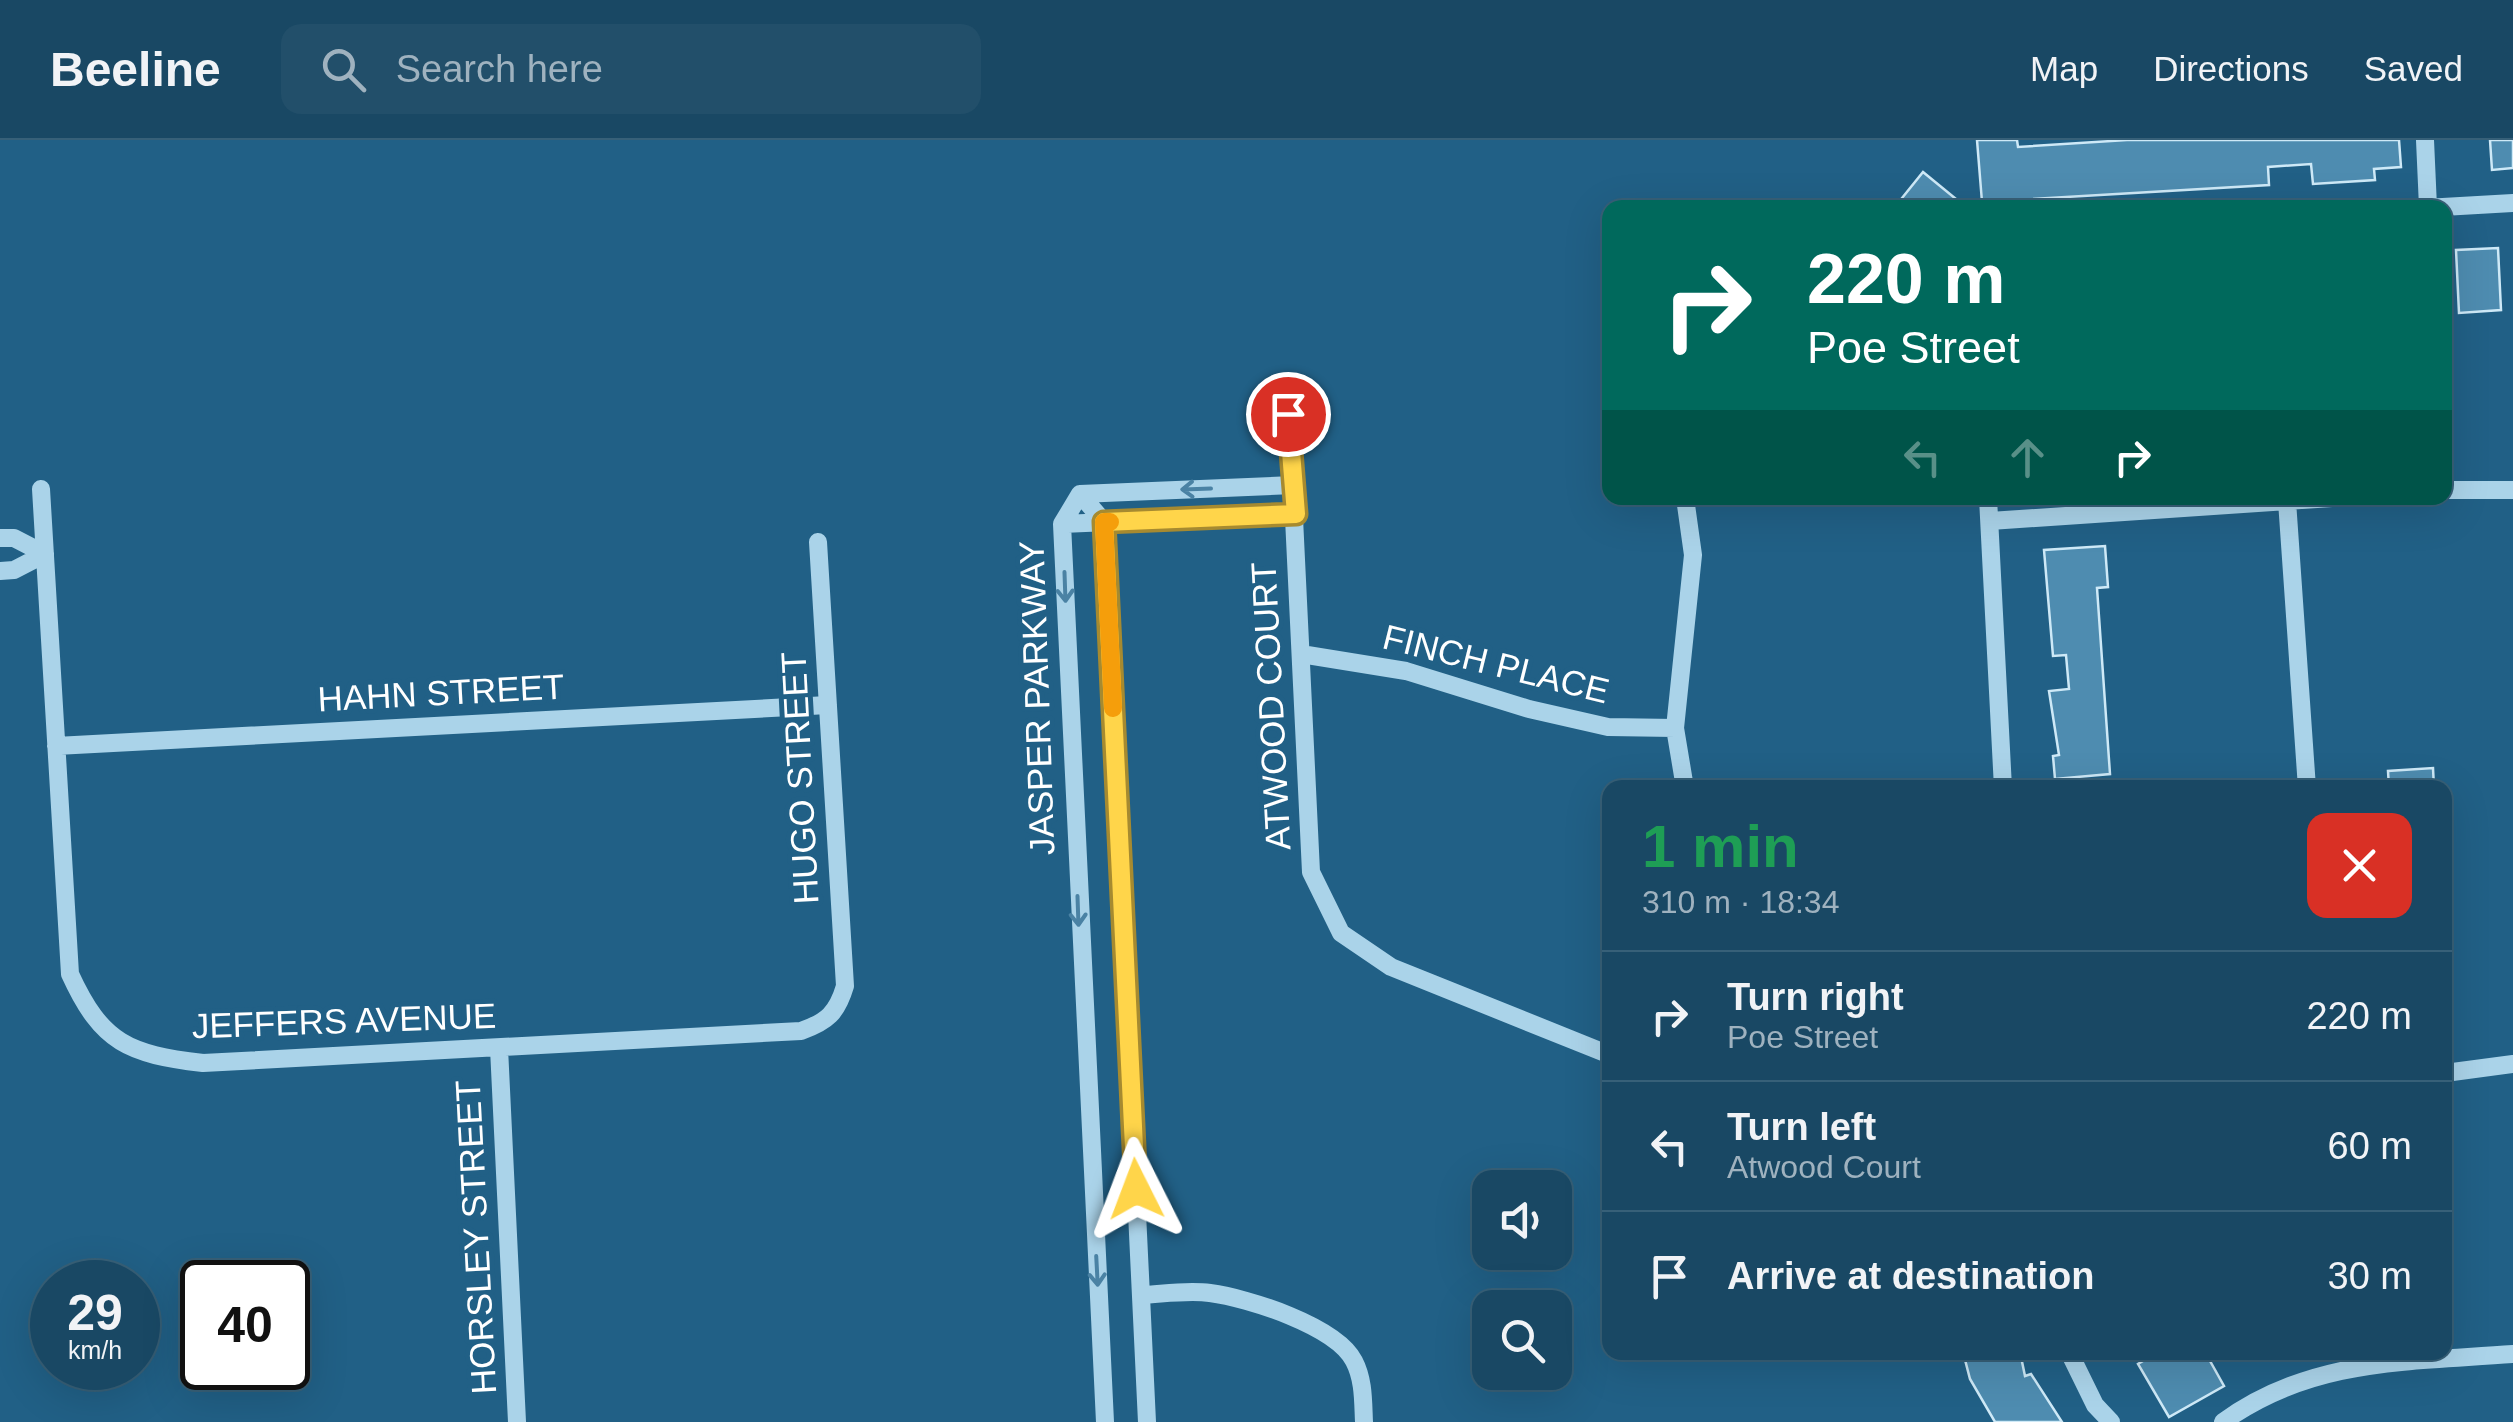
<!DOCTYPE html>
<meta charset="utf-8">
<style>
:root{--surface:#194864;--page:#224f6a;--text:#f1f3f6;--muted:#9fb2bf;--line:#376078}
body{margin:0;font-family:Helvetica,sans-serif;background:var(--page);color:var(--text);height:100vh;display:flex;flex-direction:column;font-size:38px;white-space:nowrap}
*{box-sizing:border-box;margin:0}
p{font-size:32px;color:var(--muted)}
.icon{flex:none;width:55px;height:55px;fill:none;stroke:currentColor;stroke-width:2;stroke-linecap:round;stroke-linejoin:round}
.map{position:relative;flex:1;overflow:hidden}
.sheet{position:absolute;left:1602px;top:640px;width:850px;height:580px;display:flex;flex-direction:column;background:var(--surface);border-radius:20px;box-shadow:0 10px 40px #0002,0 0 0 2px var(--line)}
.sheet>*{flex:none}
.banner{position:absolute;left:1602px;top:60px;width:850px;height:305px;border-radius:20px;box-shadow:0 10px 40px #0002,0 0 0 2px var(--line);background:#00695c;color:#fff;overflow:hidden}
.tools{position:absolute;left:1472px;top:1030px;display:grid;gap:20px}
.tools a{display:grid;place-items:center;width:100px;height:100px;border-radius:20px;background:var(--surface);box-shadow:0 10px 40px #0002,0 0 0 2px var(--line);font-size:50px}
.speed{position:absolute;left:30px;top:1120px;display:flex;gap:20px;font-size:50px;font-weight:700;text-align:center}
.speed>*{display:grid;place-content:center;width:130px;height:130px;border-radius:50%;background:var(--surface);box-shadow:0 10px 40px #0002,0 0 0 2px var(--line);line-height:1}
.speed small{font-size:25px;font-weight:400}
.speed .limit{border:5px solid #111;border-radius:15px;background:#fff;color:#111}
.pin{position:absolute;display:grid;place-items:center;width:85px;height:85px;color:#fff;margin:-42px;border:5px solid #fff;border-radius:50%;box-shadow:0 2px 10px #0007}
.me{position:absolute;width:110px;margin:-55px;rotate:357deg;stroke-linejoin:round;filter:drop-shadow(0 0 8px #0008)}
.turn{display:flex;align-items:center;gap:35px;height:210px;padding:0 40px;font-size:45px}
.turn .icon{width:130px;height:130px;stroke-width:2.5}
.turn b{display:block;font-size:70px;line-height:85px}
.lanes{display:flex;align-items:center;height:95px;padding:0 40px;background:#0003;justify-content:center;gap:50px;direction:ltr}
.lanes .off{opacity:.35}
.round{display:grid;place-items:center;flex:none;width:105px;height:105px;border-radius:20px;background:var(--page)}
.overview{display:flex;align-items:center;justify-content:space-between;height:170px;padding:0 40px}
h1{font-size:60px;font-weight:700;line-height:75px;color:#1e9e55}
ul{padding:0;list-style:none}
li{display:flex;align-items:center;gap:30px;height:130px;padding:0 40px;border-top:2px solid var(--line)}
li div{flex:1}
li b{display:block;font-size:38px}
li em{font-style:normal}
header{display:flex;align-items:center;gap:60px;box-sizing:border-box;height:140px;padding:0 50px;background:var(--surface);border-bottom:2px solid var(--line)}
header strong{font-size:48px}
nav{display:flex;gap:55px;margin-inline-start:auto;font-size:35px}
.search{width:700px;height:90px;background:var(--page);display:flex;align-items:center;gap:25px;box-sizing:border-box;padding:0 35px;border-radius:20px;color:var(--muted);font-size:38px}
.map>svg:first-child{display:block}
.building{fill:#4e8cb0;stroke:#cee9f7;stroke-width:2.5}
.lines{fill:none;stroke-linecap:round;stroke-linejoin:round}
.minor{stroke:#aad3e9;stroke-width:18}
.oneway{stroke:#4a82a4}
.route-casing{stroke:#a68a30;stroke-width:25}
.route{stroke:#ffd54a;stroke-width:18}
.slow{stroke:#f59e0b;stroke-width:18}
.labels{text-anchor:middle;stroke-width:10;stroke-linejoin:round;paint-order:stroke}
.street-label{font-size:35px;fill:#fff;stroke:#216086}
</style>
<header>
<strong>Beeline</strong>
<div class="search"><svg class="icon" aria-label="search" viewBox="0 0 24 24"><circle cx="10" cy="10" r="6"/><path d="M15 15l6 6"/></svg>Search here</div>
<nav><a>Map</a><a>Directions</a><a>Saved</a></nav>
</header>
<div class="map">
<svg width="2513" height="1282" viewBox="0 0 2513 1282">
<rect width="100%" height="100%" fill="#216086"/>
<path class="building" d="M1977 0H2017L2018 7 2127 0H2399L2401 27 2374 29 2375 40 2313 44 2311 24 2268 27 2269 45 1982 62Z
M2490 0H2513V28L2492 30Z
M1923 32 1967 68H1894Z
M2498 108 2501 170 2459 173 2456 110Z
M2105 406 2108 447 2097 448 2110 634 2055 639 2053 616 2059 615 2049 551 2069 549 2066 515 2053 516 2044 410Z
M2433 628 2434 648H2389L2388 631Z
M1963 1212H2020L2025 1236 2031 1234 2062 1282H1995L1970 1239Z
M2158 1212H2205L2224 1246 2169 1277 2138 1224Z"/>
<g class="lines">
<path class="minor" d="M2425 0 2428 67
M2425 68 2513 63
M1289 274 1311 732 1341 793 1391 827 1610 915
M41 349 70 834C102 904 129 914 203 923L801 891C827 882 837 873 845 846L818 402
M2445 350H2513
M1080 354 1104 382 1147 1282
M1080 354 1062 384 1105 1282
M1080 354 1293 345
M1988 358 2003 648
M2287 361 2307 648
M1990 381 2332 358
M1062 384 1296 374
M0 398H14L45 414
M0 431 14 430 45 414
M1301 514 1406 531 1529 569 1608 587 1675 588
M56 606 828 565
M1685 648 1675 588 1693 415 1686 365
M499 908 517 1282
M2445 933 2513 924
M1141 1155C1163 1154 1187 1150 1210 1153 1248 1158 1336 1186 1354 1221 1364 1240 1363 1262 1364 1282
M2069 1212 2095 1265 2111 1282
M2223 1282C2311 1218 2409 1222 2513 1214"/>
</g>
<defs><path id="oneway-shaft" d="M-6 0H5M1.5-3L5.5 0L1.5 3" fill="none" stroke-width="1.6" stroke-linecap="round" stroke-linejoin="round" transform="scale(2.5)"/></defs>
<g class="oneway">
<use href="#oneway-shaft" transform="translate(1196 349) rotate(178)"/>
<use href="#oneway-shaft" transform="translate(1065 447) rotate(88)"/>
<use href="#oneway-shaft" transform="translate(1078 771) rotate(88)"/>
<use href="#oneway-shaft" transform="translate(1097 1131) rotate(87)"/>
</g>
<g class="lines">
<g class="route-casing">
<path id="route" d="M1136 1049 1104 382 1296 374 1288 274"/>
</g>
<use href="#route" class="route"/>
<path class="slow" d="M1110 382H1104L1113 568"/>
</g>
<g class="labels">
<g class="street-label">
<text transform="translate(1496 524) rotate(14)" y="12">FINCH PLACE</text>
<text transform="translate(441 553) rotate(-3)" y="12">HAHN STREET</text>
<text transform="translate(1037 558) rotate(-92)" y="12">JASPER PARKWAY</text>
<text transform="translate(1271 566) rotate(-93)" y="12">ATWOOD COURT</text>
<text transform="translate(800 638) rotate(-93)" y="12">HUGO STREET</text>
<text transform="translate(344 881) rotate(-2)" y="12">JEFFERS AVENUE</text>
<text transform="translate(476 1097) rotate(-93)" y="12">HORSLEY STREET</text>
</g>
</g>
</svg>
<div class="tools">
<a><svg class="icon" aria-label="sound" viewBox="0 0 24 24"><path d="M4 9h4l5-4v14l-5-4H4zM17 9q2 3 0 6"/></svg></a>
<a><svg class="icon" aria-label="search" viewBox="0 0 24 24"><circle cx="10" cy="10" r="6"/><path d="M15 15l6 6"/></svg></a>
</div>
<div class="speed"><div>29<small>km/h</small></div><div class="limit">40</div></div>
<div class="pin" style="left:1288px;top:274px;background:#d93025"><svg class="icon" aria-label="arrive" viewBox="0 0 24 24"><path d="M6 21V4h12l-3 4 3 4H6"/></svg></div>
<svg class="me" style="left:1136px;top:1049px" viewBox="-20 -20 40 40"><path d="M0-17L14 15 0 8-14 15z" fill="#ffd54a" stroke="#fff" stroke-width="4"/></svg>
<div class="banner">
<div class="turn"><svg class="icon" aria-label="right" viewBox="0 0 24 24"><path d="M7 20v-9h11M14 6l5 5-5 5"/></svg><div><b>220 m</b>Poe Street</div></div>
<div class="lanes"><svg class="icon off" aria-label="left" viewBox="0 0 24 24"><path d="M17 20v-9H6M10 6l-5 5 5 5"/></svg><svg class="icon off" aria-label="ahead" viewBox="0 0 24 24"><path d="M12 20V5M6 11l6-6 6 6"/></svg><svg class="icon" aria-label="right" viewBox="0 0 24 24"><path d="M7 20v-9h11M14 6l5 5-5 5"/></svg></div>
</div>
<section class="sheet">
<div class="overview"><div><h1>1 min</h1><p>310 m · 18:34</p></div><a class="round" style="background:#d93025;color:#fff"><svg class="icon" aria-label="close" viewBox="0 0 24 24"><path d="M6 6l12 12M18 6L6 18"/></svg></a></div>
<ul>
<li><svg class="icon" aria-label="right" viewBox="0 0 24 24"><path d="M7 20v-9h11M14 6l5 5-5 5"/></svg><div><b>Turn right</b><p>Poe Street</p></div><em>220 m</em></li>
<li><svg class="icon" aria-label="left" viewBox="0 0 24 24"><path d="M17 20v-9H6M10 6l-5 5 5 5"/></svg><div><b>Turn left</b><p>Atwood Court</p></div><em>60 m</em></li>
<li><svg class="icon" aria-label="arrive" viewBox="0 0 24 24"><path d="M6 21V4h12l-3 4 3 4H6"/></svg><div><b>Arrive at destination</b></div><em>30 m</em></li>
</ul>
</section>
</div>
